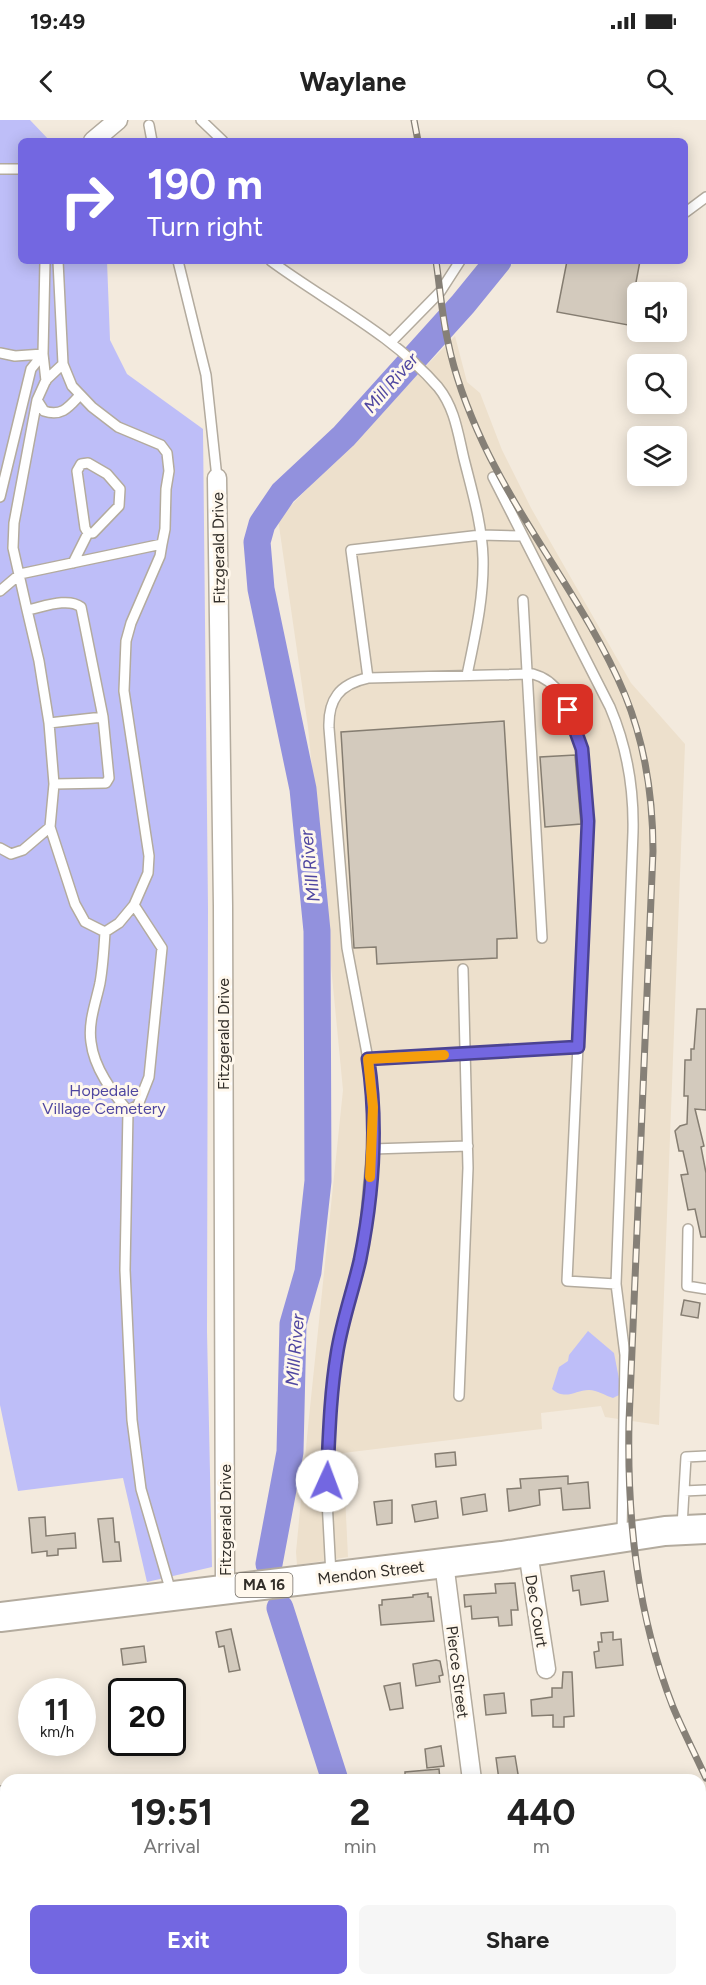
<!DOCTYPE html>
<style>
:root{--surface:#fff;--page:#f6f6f6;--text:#222;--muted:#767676;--accent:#7367e1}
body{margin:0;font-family:Figtree,sans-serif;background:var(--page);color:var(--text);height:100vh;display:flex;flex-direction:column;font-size:22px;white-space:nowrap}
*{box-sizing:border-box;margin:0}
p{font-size:20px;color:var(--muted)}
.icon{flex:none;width:33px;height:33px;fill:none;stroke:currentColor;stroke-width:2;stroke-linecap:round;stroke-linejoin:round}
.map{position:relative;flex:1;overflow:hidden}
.sheet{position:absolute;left:0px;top:1654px;width:706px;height:212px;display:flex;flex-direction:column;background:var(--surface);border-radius:18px 18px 0 0;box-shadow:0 3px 15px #0003}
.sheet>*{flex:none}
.top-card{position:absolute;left:18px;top:18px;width:670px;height:126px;border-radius:9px;box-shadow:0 3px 15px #0003;background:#7367e1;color:#fff;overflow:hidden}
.tools{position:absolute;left:627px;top:162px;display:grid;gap:12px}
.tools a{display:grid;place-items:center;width:60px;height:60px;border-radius:9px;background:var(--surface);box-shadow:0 3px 15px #0003;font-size:30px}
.speed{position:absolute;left:18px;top:1558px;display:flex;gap:12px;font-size:30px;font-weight:700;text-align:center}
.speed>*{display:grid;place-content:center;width:78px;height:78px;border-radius:50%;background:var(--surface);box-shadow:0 3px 15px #0003;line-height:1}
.speed small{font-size:15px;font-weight:400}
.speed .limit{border:3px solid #111;border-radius:9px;background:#fff;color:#111}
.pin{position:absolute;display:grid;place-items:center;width:51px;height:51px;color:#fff;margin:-26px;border-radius:12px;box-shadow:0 3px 9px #0006}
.me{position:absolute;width:66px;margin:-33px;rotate:2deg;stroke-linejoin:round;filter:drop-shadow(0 0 4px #0008)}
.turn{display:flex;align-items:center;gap:21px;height:126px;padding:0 30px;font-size:27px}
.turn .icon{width:78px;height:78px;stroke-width:2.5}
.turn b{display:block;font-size:42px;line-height:51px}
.eta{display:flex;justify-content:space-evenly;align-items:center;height:102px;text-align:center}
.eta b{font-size:36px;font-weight:700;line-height:42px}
.cta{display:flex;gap:12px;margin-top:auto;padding:12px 30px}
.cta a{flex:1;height:69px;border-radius:9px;background:var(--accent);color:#fff;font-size:24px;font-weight:700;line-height:69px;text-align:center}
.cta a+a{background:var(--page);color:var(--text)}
.status{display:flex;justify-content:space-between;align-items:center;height:42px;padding:0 30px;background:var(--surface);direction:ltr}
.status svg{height:16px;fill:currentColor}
header{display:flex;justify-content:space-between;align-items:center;height:78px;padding:0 30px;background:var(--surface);font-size:27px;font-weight:700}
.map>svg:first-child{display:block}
.built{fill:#ede0cc}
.green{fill:#bebef8}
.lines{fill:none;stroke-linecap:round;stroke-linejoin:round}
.river{stroke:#9291dd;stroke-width:27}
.building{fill:#d3cabd;stroke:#857d71;stroke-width:1.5}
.service-casing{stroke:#b3ab9e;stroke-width:12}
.minor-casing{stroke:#b3ab9e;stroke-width:21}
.primary-casing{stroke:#b3ab9e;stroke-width:32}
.service{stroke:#fff;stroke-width:9}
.minor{stroke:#fff;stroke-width:18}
.primary{stroke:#fff;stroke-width:28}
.rail-casing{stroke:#868077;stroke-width:7}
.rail{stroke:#fff8ed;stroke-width:4.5;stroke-dasharray:14;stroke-linecap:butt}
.route-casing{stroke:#4b4392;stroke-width:15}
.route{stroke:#7367e1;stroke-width:10}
.slow{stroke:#f59e0b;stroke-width:10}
.labels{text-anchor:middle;stroke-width:6;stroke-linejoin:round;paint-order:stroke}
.shield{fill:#fff8ed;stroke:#706b64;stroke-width:1.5}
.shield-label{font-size:15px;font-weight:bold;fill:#322e29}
.street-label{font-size:16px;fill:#322e29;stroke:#fff8ed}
.park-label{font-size:16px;fill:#4f46a0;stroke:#fff8ed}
.water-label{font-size:18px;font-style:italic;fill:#4f46a0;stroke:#fff8ed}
</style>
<div class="status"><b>19:49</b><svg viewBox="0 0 49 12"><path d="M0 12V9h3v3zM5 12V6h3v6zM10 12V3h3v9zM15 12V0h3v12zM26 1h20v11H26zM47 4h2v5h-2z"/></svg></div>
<header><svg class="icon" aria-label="back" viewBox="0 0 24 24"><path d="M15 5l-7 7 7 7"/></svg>Waylane<svg class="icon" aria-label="search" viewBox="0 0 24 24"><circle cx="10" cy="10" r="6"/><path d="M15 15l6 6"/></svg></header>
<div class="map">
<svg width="706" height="1865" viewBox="0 0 706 1865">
<rect width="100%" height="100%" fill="#f3eadd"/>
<path class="built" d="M455 216 467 262 480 273 502 330 531 388 631 563 685 624 659 1305 605 1297 601 1286 541 1293 542 1309 343 1333 348 1437 297 1445 296 1432 308 1307 343 970 308 607 278 399Z"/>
<path class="green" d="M0 0H30L50 21H21V141H107L110 220 127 254 203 309 208 788 207 1212 212 1447 147 1462 123 1358 18 1371 0 1285Z
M588 1211 614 1233 620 1264 619 1275 613 1278C606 1276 597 1270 589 1270 575 1270 566 1281 552 1269L559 1247 568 1241 569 1235Z"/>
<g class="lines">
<path class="river" d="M269 1444 290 1332 293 1204 308 1152 318 1061 317 811 303 669 261 469 257 422 262 404 283 373 344 316 463 184 498 141
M280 1488 335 1660
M463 1865V1860"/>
</g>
<path class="building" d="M567 141H640L628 205 557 192Z
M504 601 517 818 497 819V838L377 844 376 827 354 828 341 612Z
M575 635 581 704 545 707 540 637Z
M697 889H706V990L695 989 704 1026 701 1027 706 1053V1117H701L695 1089 688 1090 681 1055 688 1054 683 1031H679L675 1011 680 1006 687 1004 688 976H684L685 940H691V929H694Z
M684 1180 700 1183 698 1198 681 1195Z
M455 1332 456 1345 436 1347 435 1334Z
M568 1356V1364L588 1362 590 1388 563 1390 561 1368 539 1370 540 1385 509 1391 507 1369 521 1368 520 1359Z
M485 1374 487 1391 463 1395 461 1378Z
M392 1380V1403L377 1405 374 1382Z
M436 1381 438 1398 415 1402 412 1385Z
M45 1397 46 1416 75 1413 76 1428 58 1429V1435L47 1436V1431L32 1433 29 1398Z
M113 1398 115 1422H119L121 1441 103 1442 98 1399Z
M604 1451 608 1481 581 1485 579 1470 573 1471 571 1456Z
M515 1463 518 1490H511L512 1505 499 1506 498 1497 472 1499 471 1486 465 1487 464 1475 496 1473 495 1464Z
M428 1473V1477H431L434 1501 381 1505 379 1485H382V1480L413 1477V1475Z
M231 1509 240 1550 229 1552 224 1526 219 1527 216 1512Z
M613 1512V1520L621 1519 623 1545 596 1548 594 1532 599 1531 598 1522H602L601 1513Z
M144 1526 146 1542 123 1545 121 1529Z
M436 1540 440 1541 443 1555 439 1556 440 1562 416 1566 413 1544Z
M563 1552H572L574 1596 564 1597V1607H553V1595L532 1596 531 1580 552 1577V1568H562Z
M400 1563 403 1588 390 1590 384 1566Z
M504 1573 506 1593 486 1595 484 1575Z
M441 1626 444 1646 427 1648 425 1629Z
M515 1636 519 1660H499L496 1638Z
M439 1649 440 1660H405V1652Z"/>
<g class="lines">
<g class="service-casing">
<path id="service" d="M201 0 223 21
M149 5 152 21
M0 49H21
M686 92 706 77
M45 141 43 234 46 261
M58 141 63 244
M178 141 206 255 217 358
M271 141C328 183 391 213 438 267 455 288 458 314 464 339 472 371 482 404 483 438 484 478 475 516 467 555
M391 222 440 172 460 141
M0 233 15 236 43 234 31 249 0 377
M80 275C69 287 62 297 44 291L37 280 46 260 63 244 72 266 92 287 118 307 161 325 167 333 169 351 166 369 165 409 162 424
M37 280 14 403 13 428 27 490C43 487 68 477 81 487L103 597 109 658 106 663 54 664 50 707
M88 343 107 354 120 369 119 386 93 413H88L85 408 77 351 81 344Z
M493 357 610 587C627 627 634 669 633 712L616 1164 625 1235 622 1416
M73 443 88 413
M0 471 20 454 162 424 160 436 131 503 126 521 124 571 149 736 148 753 134 785 162 828 149 957 138 985 128 991
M523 480 542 818
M27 490 39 541 49 603 103 597
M368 558 351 430 481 415 523 416
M49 603 54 664
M0 728 11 734 23 730 50 707 75 784 85 802 105 812C104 829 103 846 100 863 96 882 88 902 91 922 94 948 112 972 128 991L125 1150 132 1300 141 1369 171 1472
M105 812 119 803 134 785
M368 939 578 927
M372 1029 468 1026
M688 1109 687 1166 706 1169
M459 1276 468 1048 463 849
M706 1336 686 1337 684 1371 706 1370
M682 1407 684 1371
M331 1455 327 1380 331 1278 340 1215 360 1141 365 1107 372 1029 373 987 368 939 347 828 329 608C328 580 339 564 368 558L533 554C584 567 588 668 588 711L567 1161 616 1164
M0 1671 6 1678"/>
</g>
<g class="minor-casing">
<path id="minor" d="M93 21 118 0
M217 358 223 786 225 1470
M528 1432 546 1549
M444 1443 472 1660
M700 1816H706
M627 1865 628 1860"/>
</g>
<g class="primary-casing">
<path id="primary" d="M0 1497 502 1436 665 1411 706 1409"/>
</g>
<use href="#service" class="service"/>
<use href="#minor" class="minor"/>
<use href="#primary" class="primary"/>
<g class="rail-casing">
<path id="rail" d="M414 0 418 21
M436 141C440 168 442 196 448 222 455 257 469 293 484 325 525 411 588 487 625 575 645 624 653 679 653 731L629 1302C627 1399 637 1495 673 1587 683 1611 695 1634 706 1658"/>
</g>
<use href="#rail" class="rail"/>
</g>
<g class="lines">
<g class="route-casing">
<path id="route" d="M327 1361C329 1318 330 1275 337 1233 342 1201 353 1171 360 1140 373 1075 378 1004 368 939L578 927 588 701 582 629 568 590"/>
</g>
<use href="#route" class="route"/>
<path class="slow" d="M370 1057 373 987 368 939 444 935"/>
</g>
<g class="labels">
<rect class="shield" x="235.5" y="1453" width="57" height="24" rx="4.5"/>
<g class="shield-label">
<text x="264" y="1470">MA 16</text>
</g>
<g class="street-label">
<text transform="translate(218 428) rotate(-91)" y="6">Fitzgerald Drive</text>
<text transform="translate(223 914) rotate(-90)" y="6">Fitzgerald Drive</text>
<text transform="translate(225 1400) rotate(-90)" y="6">Fitzgerald Drive</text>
<text transform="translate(371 1452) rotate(-7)" y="6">Mendon Street</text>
<text transform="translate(537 1491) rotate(81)" y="6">Dec Court</text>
<text transform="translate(458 1552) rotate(83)" y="6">Pierce Street</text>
</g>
<g class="park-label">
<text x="104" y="976">Hopedale<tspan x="104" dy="18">Village Cemetery</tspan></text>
</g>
<g class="water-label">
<text transform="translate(391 263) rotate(-49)" y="6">Mill River</text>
<text transform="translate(310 746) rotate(-96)" y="6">Mill River</text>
<text transform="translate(295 1230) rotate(-85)" y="6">Mill River</text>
</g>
</g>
</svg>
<div class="tools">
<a><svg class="icon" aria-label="sound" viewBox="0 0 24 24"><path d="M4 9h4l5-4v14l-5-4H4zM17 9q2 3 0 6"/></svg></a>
<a><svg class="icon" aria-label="search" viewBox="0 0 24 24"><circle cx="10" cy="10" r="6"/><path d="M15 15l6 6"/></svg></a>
<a><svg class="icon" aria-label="layers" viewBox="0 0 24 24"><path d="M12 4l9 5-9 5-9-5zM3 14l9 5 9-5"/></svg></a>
</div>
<div class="speed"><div>11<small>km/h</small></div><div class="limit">20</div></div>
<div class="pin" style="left:568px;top:590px;background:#d93025"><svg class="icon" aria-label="arrive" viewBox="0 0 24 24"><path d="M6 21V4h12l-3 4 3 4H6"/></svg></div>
<svg class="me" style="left:327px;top:1361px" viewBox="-20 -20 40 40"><circle r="19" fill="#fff"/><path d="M0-13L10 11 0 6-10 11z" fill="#7367e1"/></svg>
<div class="top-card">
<div class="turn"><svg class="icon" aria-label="right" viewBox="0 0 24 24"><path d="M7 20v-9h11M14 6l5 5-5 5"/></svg><div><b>190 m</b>Turn right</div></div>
</div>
<section class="sheet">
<div class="eta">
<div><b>19:51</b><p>Arrival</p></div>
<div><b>2</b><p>min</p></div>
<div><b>440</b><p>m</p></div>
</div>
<div class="cta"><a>Exit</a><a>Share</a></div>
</section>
</div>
